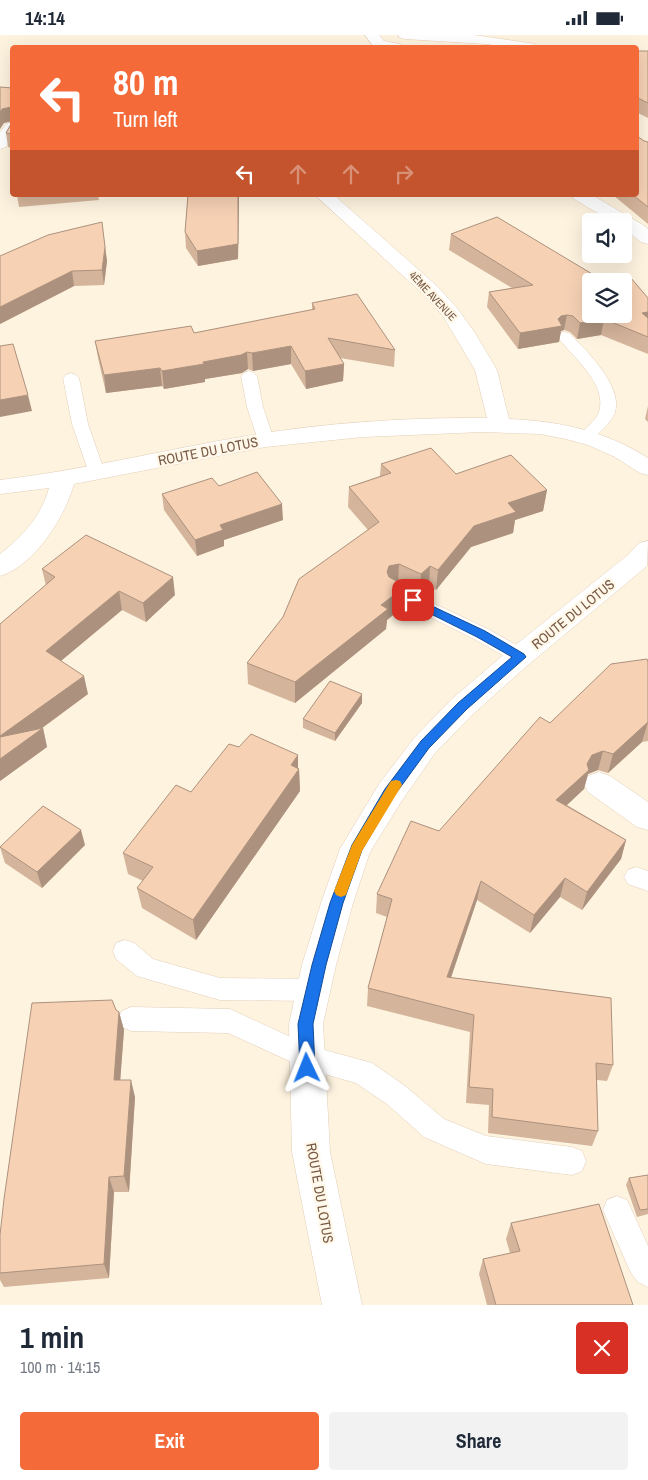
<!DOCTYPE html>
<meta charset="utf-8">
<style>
:root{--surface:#fff;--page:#f2f2f3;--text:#1f2937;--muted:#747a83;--accent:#f46a39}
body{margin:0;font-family:"Archivo Narrow",sans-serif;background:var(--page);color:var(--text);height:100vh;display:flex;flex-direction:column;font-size:19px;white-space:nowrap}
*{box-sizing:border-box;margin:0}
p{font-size:16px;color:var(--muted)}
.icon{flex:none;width:28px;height:28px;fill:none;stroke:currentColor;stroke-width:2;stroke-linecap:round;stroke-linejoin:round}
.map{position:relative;height:1270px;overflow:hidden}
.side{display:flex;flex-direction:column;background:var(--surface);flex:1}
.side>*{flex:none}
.top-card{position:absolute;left:10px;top:10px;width:629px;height:152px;border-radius:5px;box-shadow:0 5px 20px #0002;background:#f46a39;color:#fff;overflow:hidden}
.controls{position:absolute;left:582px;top:178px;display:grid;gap:10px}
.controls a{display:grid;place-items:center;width:50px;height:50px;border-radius:5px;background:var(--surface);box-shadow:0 5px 20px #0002;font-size:25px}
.pin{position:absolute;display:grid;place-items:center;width:42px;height:42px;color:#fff;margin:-21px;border-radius:10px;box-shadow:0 2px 8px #0006}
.me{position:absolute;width:55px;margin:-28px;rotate:358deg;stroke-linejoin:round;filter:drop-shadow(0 0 4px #0008)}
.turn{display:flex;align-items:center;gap:18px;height:105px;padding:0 20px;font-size:22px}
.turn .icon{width:65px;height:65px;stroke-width:2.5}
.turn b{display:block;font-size:35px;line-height:42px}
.lanes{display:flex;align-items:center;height:48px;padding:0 20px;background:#0003;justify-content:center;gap:25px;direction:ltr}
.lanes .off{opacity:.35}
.round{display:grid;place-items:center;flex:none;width:52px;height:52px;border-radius:5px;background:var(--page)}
.head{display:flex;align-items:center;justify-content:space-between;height:85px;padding:0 20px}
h1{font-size:30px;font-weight:700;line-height:38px}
.action{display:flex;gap:10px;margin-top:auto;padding:10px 20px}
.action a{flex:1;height:58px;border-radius:5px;background:var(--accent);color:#fff;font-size:20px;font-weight:700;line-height:58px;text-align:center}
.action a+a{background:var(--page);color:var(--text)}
.status{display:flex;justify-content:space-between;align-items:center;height:35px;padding:0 25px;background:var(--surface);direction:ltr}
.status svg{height:14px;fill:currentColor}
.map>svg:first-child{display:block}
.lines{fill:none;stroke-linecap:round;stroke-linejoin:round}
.lane-casing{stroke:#e3cfba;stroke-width:1}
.street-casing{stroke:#e3cfba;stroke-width:1}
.secondary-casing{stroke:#ead2ba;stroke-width:1}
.lane{fill:#fff;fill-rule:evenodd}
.street{fill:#fff;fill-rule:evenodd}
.secondary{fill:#fff;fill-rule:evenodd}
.wall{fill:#d4b49b}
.shaded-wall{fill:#ac927e}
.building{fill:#f6d1b4;stroke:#ac927e;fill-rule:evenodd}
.route{fill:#1a73e8;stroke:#114b97}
.slow{fill:#f59e0b}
.labels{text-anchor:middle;stroke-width:4.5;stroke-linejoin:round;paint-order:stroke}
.far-street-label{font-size:11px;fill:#775845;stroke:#fff7e7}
.street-label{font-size:14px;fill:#775845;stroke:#fff7e7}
</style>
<div class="status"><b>14:14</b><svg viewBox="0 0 49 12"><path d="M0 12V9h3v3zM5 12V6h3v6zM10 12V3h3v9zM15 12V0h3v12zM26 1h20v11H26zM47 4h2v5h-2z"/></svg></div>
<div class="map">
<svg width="648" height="1270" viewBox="0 0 648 1270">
<rect width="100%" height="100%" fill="#fef3df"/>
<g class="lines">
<g class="lane-casing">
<path id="lane" d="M564 297 569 298C586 315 623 351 615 377 613 383 608 389 604 393 596 401 592 407 581 404L579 401C584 393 596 386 599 377 608 348 571 321 557 301L559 298Z
M249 336 254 338 257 341 263 372 274 405 272 409H260L258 405 247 372 241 341 244 338Z
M71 338 76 340 79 343 88 389 105 438 103 442 97 443 91 442 89 438 72 389 63 343 66 340Z
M397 551 488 594 527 616 530 621 527 626 520 628 513 626 474 604 390 562 388 557 390 552Z
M636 832 648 836V856L628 849 624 842 628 835Z
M125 905 134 908 153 924 220 943 313 944 322 947 325 955 322 963 313 966 220 965 137 941 116 924 113 916 116 908Z
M131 972 230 974 310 1011 372 1028 405 1051 444 1084 486 1101 572 1112 582 1116 586 1126 582 1136 572 1140 486 1129 424 1102 387 1069 356 1048 307 1034 228 998 131 996 122 992 118 984 122 976Z
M617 1161 627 1165 648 1211V1252L638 1247 631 1238 603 1175 607 1165Z"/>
</g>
<g class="street-casing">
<path id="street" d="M365 0H379L384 6 400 9 402 12H374Z
M12 87V103L6 112 0 114V97L6 89Z
M315 160H334L437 251 457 273 475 298 497 335 509 384C559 386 606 396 648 423V440L640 438 615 422 588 410 566 404 540 399 482 397 363 402 265 412 74 449C65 482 34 531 0 541V519C23 501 41 482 49 453L0 459V445C83 435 164 415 246 401 321 388 410 382 487 383L475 335 443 281 423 259Z
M571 160H592L643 190 648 194V209L641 207 624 194V186H611L574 164Z
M648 506 647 531 528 630 473 679 435 718 401 767 370 817 353 868 336 930 323 989 330 1117 362 1270H322L292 1117 289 989 302 930 321 868 340 814 379 749 415 702 453 663 508 616 629 519 639 508Z
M599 737 610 741 648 767V795L637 792 588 757 584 749 588 741Z"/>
</g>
<g class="secondary-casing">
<path id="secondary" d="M398 0H474L529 8 534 9 536 12H506L486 9 405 4 400 3Z"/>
</g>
<use href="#lane" class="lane"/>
<use href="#street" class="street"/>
<use href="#secondary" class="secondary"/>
</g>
<path class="wall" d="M636 16H648V83L636 77Z
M12 53V113L8 112 6 98 11 89V86L4 88Z
M637 101 644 106 648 107V189L613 160H636Z
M17 160H98L99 165 19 172Z
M188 160H239L238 224 198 231 186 213 185 197Z
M102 187 107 226 104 250 74 251 0 289Z
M451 199 604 246 648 263V319L601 300 577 304 570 297 564 295 561 296 559 307 518 314 487 272 489 257 512 253 449 215Z
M312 268 395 315 394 332 340 323 344 329 343 346 306 354 291 329 253 336 248 334 242 338 205 344V347L164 354 162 351 106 358 98 323 95 306 194 298 312 275Z
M648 371V387L645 384Z
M381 429 456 439 547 455 543 476 515 485 513 498 471 512 436 555 429 552 419 559 406 553 404 571 387 585 386 594 295 668 248 649 247 628 283 582 368 495 348 472 349 452 380 441Z
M219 451 283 485 224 505V511L197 521 164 475 162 459Z
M42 534 175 560 146 587 122 575 61 626 88 659 41 694 43 693 47 712 0 746 46 551Z
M648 627V706L642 707 608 738 598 735 588 739 584 754 567 770 626 805 621 824 582 875 560 862 530 898 477 865 451 943 613 1030 607 1046 597 1045 598 1096 592 1111 488 1098 489 1070 466 1068 470 997 367 971 368 953 387 882 376 878 377 859 439 796 550 688Z
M362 659V668L335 706 303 693V684Z
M239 712 298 720V733L299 734 300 756 196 905 142 873 137 853 143 846 128 839 123 818 191 757Z
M85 810 42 853 5 828 0 812Z
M116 975 119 977 124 995 120 1045 135 1062 129 1157H114L109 1243 4 1252 0 1245V1200Z
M648 1140V1179L637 1182 626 1150 629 1143Z
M511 1188 633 1270H487L479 1239 483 1224 510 1218 506 1204Z"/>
<path class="shaded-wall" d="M11 72 12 86 4 88 0 94V77L2 74Z
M238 160H239L238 224 198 231 197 216Z
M105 212 107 226 104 250 102 235Z
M72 236 74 251 0 289V272Z
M648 277V292L642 278Z
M567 280 564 295 561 296 559 307 518 314 520 298 558 284 561 281Z
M604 284 601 300 577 304 580 288Z
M291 311V329L253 336 252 318Z
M247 317 248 334 242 338 205 344V347L164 354 162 336Z
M344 329 343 346 306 354 305 336Z
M160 333 162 351 106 358 104 340Z
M28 360 32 376 0 382V365Z
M547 455 543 476 515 485 513 498 471 512 436 555 438 535 474 491 508 468Z
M282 469 283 485 224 505V511L197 521 195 505 220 490Z
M399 529 398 549 386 558 387 537 389 531Z
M430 531 429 552 419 559 421 539Z
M173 542 175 560 146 587 143 568Z
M406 551 404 571 387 585 386 594 295 668V647L381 570Z
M119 556 122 575 50 635 46 616Z
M84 641 88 659 8 718 43 693 47 712 0 746V701Z
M362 659V668L335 706V698Z
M648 687 642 707 608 738 613 719Z
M603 716 598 735 588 739 584 754 552 784 556 765 592 720Z
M298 720V736L299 734 300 756 196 905 193 885Z
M81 795 85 810 42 853 37 837Z
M626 805 621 824 582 875 587 857Z
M565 843 560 862 530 898 534 880Z
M481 846 477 865 445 960 447 942Z
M119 977 124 995 119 1062 114 1045Z
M131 1045 135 1062 129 1157 124 1141Z
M109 1142 114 1157 109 1243 104 1229Z"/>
<path class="building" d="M636 16H648V68L636 62Z
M0 52 12 53V99L6 98 11 89V72L2 74 0 77Z
M636 96 637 101 644 106 648 107V172L633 160H636Z
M188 160H238V209L197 216 185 197Z
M497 182 604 246 630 242 648 263V277L642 278 648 283V302L604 284 580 288 573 281 567 280 561 281 558 284 562 291 520 298 489 257 533 250 451 199ZM591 246H624V279H591Z
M102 187 105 212 102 235 72 236 0 272V221L48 200Z
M357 259 395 315 328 303 344 329 305 336 291 311 252 318 247 317 241 320 203 327 204 329 162 336 160 333 104 340 95 306 191 291 194 298 315 274 312 268Z
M13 309 28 360 0 365V311Z
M431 413 456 439 511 420 547 455 508 468 516 477 474 491 438 535 430 531 421 539 399 529 389 531 387 537 389 542 406 551 381 570 388 574 295 647 247 628 283 582 299 544 379 487 349 452 391 438 381 429Z
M257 437 282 469 220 490 223 495 195 505 162 459 212 443 219 451Z
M86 500 173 542 143 568 119 556 46 616 84 641 0 701V589L55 542 42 534Z
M647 624 648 627V687L613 719 603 716 592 720 587 729 589 735 556 765 626 805 587 857 565 843 534 880 481 846 447 942 611 963 613 1030 596 1028 598 1096 492 1082 493 1054 469 1052 474 980 368 953 392 864 377 859 411 786 439 796 540 682 550 688 611 629Z
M330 646 362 659 335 698 303 684Z
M43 693 0 724V702Z
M251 699 298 720 291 730 299 734 193 885 137 853 153 832 123 818 176 750 191 757 229 709 239 712Z
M43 771 81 795 37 837 0 812Z
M112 965 116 975 119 977 114 1045H131L124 1141 109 1142 104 1229 0 1238V1200L4 1164 32 968Z
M648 1140V1174L640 1175 629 1143Z
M599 1169 633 1270H496L483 1224 520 1216 511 1188Z"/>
<path class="route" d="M413 562 485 596 524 619 526 622 467 674 429 713 394 761 362 815 343 868 326 930 313 989 315 1033 313 1038 307 1040 302 1038 300 1033 298 989 312 930 330 868 352 810 385 754 421 706 458 668 512 622 477 602 409 568 408 565 409 563Z"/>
<path class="slow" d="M396 745 400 746 402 750 362 816 346 860 341 862 336 860 334 856 352 810 391 746Z"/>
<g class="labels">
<g class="far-street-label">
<text transform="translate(433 261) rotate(47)" y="4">4ÈME AVENUE</text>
</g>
<g class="street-label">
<text transform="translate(208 416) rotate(-11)" y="5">ROUTE DU LOTUS</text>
<text transform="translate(573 579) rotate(-39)" y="5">ROUTE DU LOTUS</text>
<text transform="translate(320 1158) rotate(80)" y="5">ROUTE DU LOTUS</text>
</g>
</g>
</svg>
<div class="controls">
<a><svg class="icon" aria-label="sound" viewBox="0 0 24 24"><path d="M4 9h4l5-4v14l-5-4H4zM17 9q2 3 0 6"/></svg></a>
<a><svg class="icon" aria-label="layers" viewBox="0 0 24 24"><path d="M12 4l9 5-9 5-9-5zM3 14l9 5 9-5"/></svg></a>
</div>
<div class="pin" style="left:413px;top:565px;background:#d93025"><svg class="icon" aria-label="arrive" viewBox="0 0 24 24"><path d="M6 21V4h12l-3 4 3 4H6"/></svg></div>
<svg class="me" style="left:307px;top:1033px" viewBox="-20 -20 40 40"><path d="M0-17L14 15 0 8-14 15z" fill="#1a73e8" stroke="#fff" stroke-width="4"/></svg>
<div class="top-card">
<div class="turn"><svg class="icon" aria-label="left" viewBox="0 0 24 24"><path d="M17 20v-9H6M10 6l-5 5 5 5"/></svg><div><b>80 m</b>Turn left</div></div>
<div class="lanes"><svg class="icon" aria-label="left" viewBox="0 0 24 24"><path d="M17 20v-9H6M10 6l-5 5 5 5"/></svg><svg class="icon off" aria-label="ahead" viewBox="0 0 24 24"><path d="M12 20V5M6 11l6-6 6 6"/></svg><svg class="icon off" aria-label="ahead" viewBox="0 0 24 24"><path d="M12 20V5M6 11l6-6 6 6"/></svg><svg class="icon off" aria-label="right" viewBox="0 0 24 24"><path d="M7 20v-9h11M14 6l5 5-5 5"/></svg></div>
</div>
</div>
<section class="side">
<div class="head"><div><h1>1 min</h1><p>100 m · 14:15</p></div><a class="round" style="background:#d93025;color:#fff"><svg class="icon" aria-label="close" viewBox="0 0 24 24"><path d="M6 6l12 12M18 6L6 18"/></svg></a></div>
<div class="action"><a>Exit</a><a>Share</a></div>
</section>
